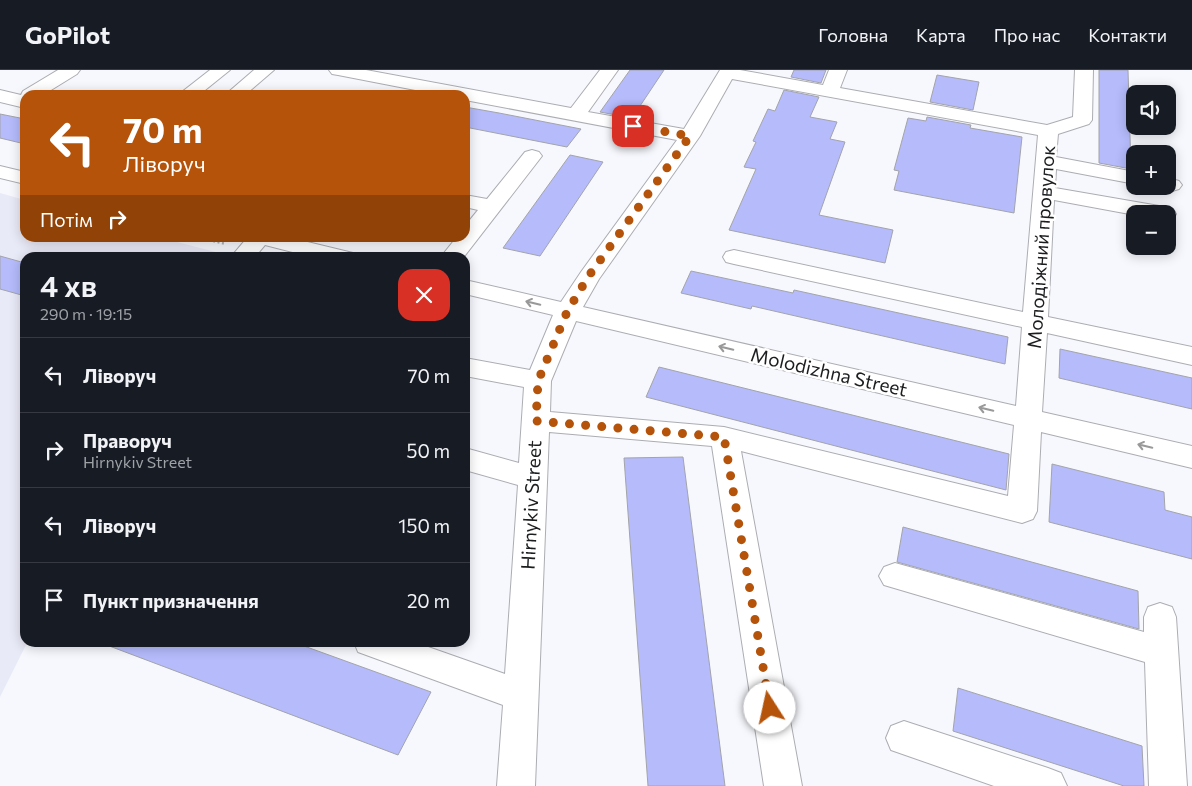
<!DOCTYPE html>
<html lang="uk">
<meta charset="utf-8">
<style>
:root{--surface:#171b24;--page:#242831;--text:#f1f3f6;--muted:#9ea1a6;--line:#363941}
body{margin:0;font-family:Commissioner,sans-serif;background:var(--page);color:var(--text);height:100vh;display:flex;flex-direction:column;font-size:19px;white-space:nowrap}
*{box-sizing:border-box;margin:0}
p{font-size:16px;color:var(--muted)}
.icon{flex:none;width:28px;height:28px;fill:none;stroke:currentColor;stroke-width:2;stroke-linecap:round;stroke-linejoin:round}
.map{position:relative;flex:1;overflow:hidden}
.side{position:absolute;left:20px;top:182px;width:450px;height:395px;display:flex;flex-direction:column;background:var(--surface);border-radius:15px;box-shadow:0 2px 12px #0003}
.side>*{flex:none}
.top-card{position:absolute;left:20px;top:20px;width:450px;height:152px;border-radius:15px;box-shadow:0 2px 12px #0003;background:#b45309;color:#fff;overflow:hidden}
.controls{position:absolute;left:1126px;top:15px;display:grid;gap:10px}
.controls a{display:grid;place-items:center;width:50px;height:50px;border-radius:10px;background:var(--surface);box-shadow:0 2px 12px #0003;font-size:25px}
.pin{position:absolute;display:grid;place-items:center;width:42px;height:42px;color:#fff;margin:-21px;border-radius:10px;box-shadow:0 2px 8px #0006}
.me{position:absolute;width:55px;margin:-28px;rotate:350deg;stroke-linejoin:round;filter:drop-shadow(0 0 4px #0008)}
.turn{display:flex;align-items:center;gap:18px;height:105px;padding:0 20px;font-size:22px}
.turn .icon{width:65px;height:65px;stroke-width:2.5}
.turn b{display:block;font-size:35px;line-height:42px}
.then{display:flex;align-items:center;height:48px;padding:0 20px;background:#0003;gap:10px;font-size:19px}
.round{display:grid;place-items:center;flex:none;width:52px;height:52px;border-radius:15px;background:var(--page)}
.overview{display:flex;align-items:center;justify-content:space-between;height:85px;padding:0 20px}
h1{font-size:30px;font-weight:600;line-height:38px}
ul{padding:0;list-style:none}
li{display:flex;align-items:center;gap:15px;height:75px;padding:0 20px;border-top:1px solid var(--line)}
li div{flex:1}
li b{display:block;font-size:19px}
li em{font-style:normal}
header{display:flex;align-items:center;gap:30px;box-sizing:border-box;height:70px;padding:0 25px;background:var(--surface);border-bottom:1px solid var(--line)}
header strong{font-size:24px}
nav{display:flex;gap:28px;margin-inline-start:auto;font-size:18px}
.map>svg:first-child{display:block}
.built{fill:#e9eaf7}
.building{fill:#b5bbfb;stroke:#a3a4a9}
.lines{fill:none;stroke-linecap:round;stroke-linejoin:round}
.minor-casing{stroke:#acadb2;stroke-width:2}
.path{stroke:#b2b3b7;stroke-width:2.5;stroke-dasharray:2 2.5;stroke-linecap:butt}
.minor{fill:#fff;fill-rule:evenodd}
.oneway{stroke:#99999a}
.route{stroke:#b45309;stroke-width:9;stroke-dasharray:0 16.2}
.labels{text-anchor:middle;stroke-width:5;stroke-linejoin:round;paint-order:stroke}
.street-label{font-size:19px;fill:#1c1d1f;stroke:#fff}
</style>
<header>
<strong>GoPilot</strong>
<nav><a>Головна</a><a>Карта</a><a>Про нас</a><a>Контакти</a></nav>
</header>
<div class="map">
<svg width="1192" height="716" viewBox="0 0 1192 716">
<rect width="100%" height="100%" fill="#f7f8fd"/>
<path class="built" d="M0 123 25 130V168H162L227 185 225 188H25V572L27 573 0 627Z"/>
<path class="building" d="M630 0H664L632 48 600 42Z
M794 0H826L821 13 791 7Z
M1099 0H1128L1131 99 1099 93Z
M937 5 979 12 973 40 930 32Z
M784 20 819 27 810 47 837 52 830 69 845 72 819 145 893 160 885 193 729 160 756 99 744 97 756 72 753 71 768 39 775 41Z
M465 37 499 43 581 59 567 77 465 57Z
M0 44 25 49V74L0 68Z
M927 47 971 55 970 58 1022 67 1014 143 894 120 899 101 894 100 908 48 926 51Z
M570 85 603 92 540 186 503 178Z
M0 186 25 193V226L0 219Z
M691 201 793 223 794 220 1008 267 1005 294 752 236 751 239 681 223Z
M1060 279 1192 308V339L1059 308Z
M659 297 1009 384 1006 420 646 327Z
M683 387 725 716H648L624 388Z
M1052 394 1164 422 1165 440 1192 447V489L1049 452Z
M903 457 1138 521 1139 559 897 492Z
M105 572H293L431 622 398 685 104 574Z
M958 618 1142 676 1144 716H1124L953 661Z"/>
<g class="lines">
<g class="minor-casing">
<path id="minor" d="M58 0H80L77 4 43 25H25V38L0 32V20L21 25 23 21Z
M210 0H230L199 25H178Z
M254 0H274L245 25H225Z
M329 0H366L571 38 600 0H618L588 42 684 59 720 0H740L823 15 829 0H847L840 18 1047 55 1073 47 1075 0H1093L1092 50 1089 54 1058 64 1056 87 1135 102V114L1056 99 1055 118 1165 137 1173 139 1176 144 1173 149 1168 150V144L1135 145 1054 130 1048 247 1192 277V295L1047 263 1042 342 1192 376V398L1041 362 1037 441 1033 449 1022 453 741 381 802 716H764L712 376 549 362 535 716H497L503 635 358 582 354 572H414L505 604 518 415 465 400V378L519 393 524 317 465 306V288L530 300 553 245 465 224V210L561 232 581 202 677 70 465 30V25H441L338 5 332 4ZM732 9 1038 65 1023 242 734 180 726 182 723 187 726 192 734 194 1022 257 1016 336 583 237 599 209 700 66ZM576 251 1014 355 1008 426 724 357 550 342 551 311Z
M532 80 539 82 542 86 463 188H440L456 168H465V156L478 140 465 137V125L487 129 525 82Z
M0 96 25 102V114L0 108Z
M1168 108 1179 111 1182 115 1179 119 1172 121 1161 118 1159 116H1168Z
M247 168H291L353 183 356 188H316L265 175 254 188H230Z
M895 493 1144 562V547L1148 537 1160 533 1172 537 1176 547 1187 716H1149L1145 592 884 515 879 506 884 497Z
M904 651 1048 698 1061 703 1067 716H994L891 680 886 668 891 656Z"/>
</g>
<path class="path" d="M200 168 226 174"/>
<use href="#minor" class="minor"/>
</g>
<defs><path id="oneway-shaft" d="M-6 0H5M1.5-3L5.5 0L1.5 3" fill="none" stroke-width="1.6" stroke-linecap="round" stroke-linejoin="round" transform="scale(1.25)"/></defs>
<g class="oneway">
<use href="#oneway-shaft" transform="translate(533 233) rotate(-167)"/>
<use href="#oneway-shaft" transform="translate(726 278) rotate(-167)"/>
<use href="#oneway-shaft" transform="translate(986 339) rotate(-167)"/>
<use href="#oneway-shaft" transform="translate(1145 376) rotate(-167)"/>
</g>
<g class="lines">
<path class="route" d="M633 56 690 66 588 207 567 242 538 311 536 351 724 367 770 638"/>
</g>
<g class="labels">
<g class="street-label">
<text transform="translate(1041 177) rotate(-86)" y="7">Молодіжний провулок</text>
<text transform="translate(829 302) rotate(13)" y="7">Molodizhna Street</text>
<text transform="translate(531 435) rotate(-87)" y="7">Hirnykiv Street</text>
</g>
</g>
</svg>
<div class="controls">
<a><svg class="icon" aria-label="sound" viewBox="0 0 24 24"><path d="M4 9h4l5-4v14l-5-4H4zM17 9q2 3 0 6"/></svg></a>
<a>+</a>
<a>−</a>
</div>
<div class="pin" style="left:633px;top:56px;background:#d93025"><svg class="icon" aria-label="arrive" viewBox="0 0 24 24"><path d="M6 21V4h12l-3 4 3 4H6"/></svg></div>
<svg class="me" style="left:770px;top:638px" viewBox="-20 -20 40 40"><circle r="19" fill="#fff"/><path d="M0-13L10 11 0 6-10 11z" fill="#b45309"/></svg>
<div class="top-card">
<div class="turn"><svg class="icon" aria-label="left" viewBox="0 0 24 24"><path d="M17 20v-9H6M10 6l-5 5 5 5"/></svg><div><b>70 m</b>Ліворуч</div></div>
<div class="then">Потім<svg class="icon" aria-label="right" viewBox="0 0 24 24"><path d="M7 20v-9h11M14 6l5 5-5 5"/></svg></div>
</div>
<section class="side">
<div class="overview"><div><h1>4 хв</h1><p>290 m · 19:15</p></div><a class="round" style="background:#d93025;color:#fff"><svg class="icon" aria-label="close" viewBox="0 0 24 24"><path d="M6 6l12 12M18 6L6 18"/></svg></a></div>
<ul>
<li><svg class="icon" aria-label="left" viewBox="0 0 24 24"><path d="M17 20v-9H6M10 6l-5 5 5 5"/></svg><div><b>Ліворуч</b></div><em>70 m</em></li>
<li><svg class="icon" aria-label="right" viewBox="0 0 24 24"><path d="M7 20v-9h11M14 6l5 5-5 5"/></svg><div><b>Праворуч</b><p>Hirnykiv Street</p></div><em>50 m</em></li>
<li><svg class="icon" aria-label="left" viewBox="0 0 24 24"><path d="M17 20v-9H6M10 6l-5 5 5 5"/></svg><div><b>Ліворуч</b></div><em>150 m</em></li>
<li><svg class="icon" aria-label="arrive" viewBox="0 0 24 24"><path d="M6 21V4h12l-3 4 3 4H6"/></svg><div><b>Пункт призначення</b></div><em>20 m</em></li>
</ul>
</section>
</div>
